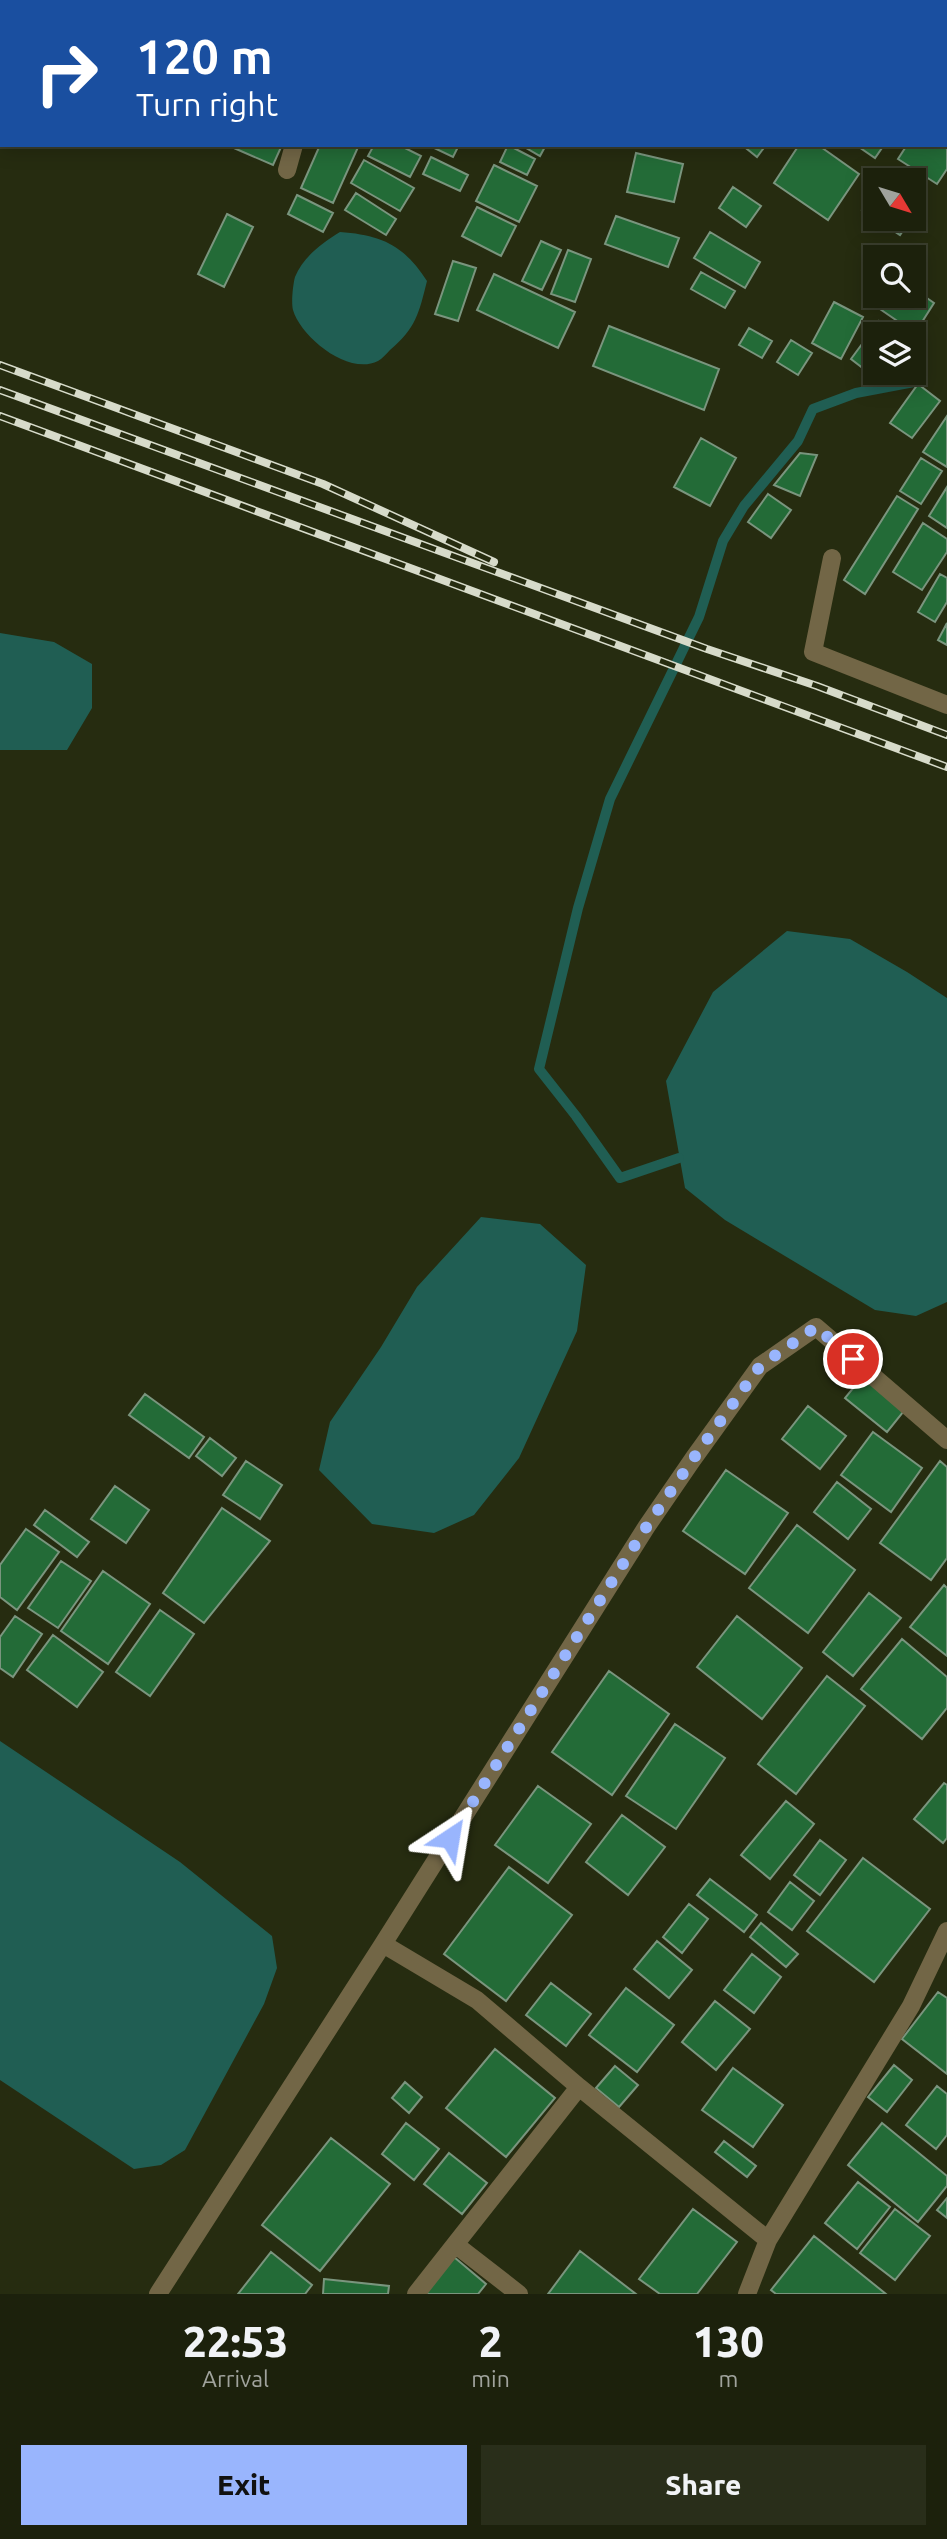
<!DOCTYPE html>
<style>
:root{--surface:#1c210c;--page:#292e1a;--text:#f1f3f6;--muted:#a0a39d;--line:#3a3e2d;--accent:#99b5fd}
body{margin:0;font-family:Ubuntu,sans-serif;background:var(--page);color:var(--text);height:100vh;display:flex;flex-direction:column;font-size:26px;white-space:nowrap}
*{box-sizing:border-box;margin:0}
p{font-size:23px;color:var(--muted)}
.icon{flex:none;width:38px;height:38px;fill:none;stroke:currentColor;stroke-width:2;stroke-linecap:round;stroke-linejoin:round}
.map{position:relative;height:2294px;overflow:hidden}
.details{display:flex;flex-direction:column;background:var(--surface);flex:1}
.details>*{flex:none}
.top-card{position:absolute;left:0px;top:0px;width:948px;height:147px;box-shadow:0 4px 18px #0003,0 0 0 2px var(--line);background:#1a4fa0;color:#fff;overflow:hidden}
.needle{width:46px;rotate:128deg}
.fabs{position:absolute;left:863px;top:168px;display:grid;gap:14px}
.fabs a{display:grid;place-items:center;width:63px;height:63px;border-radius:0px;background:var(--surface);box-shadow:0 4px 18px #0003,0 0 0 2px var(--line);font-size:35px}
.pin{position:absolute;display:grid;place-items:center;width:60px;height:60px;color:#fff;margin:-30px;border:4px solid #fff;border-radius:50%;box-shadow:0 2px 7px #0007}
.me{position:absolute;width:77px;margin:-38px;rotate:33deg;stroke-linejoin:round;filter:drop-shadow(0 0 5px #0008)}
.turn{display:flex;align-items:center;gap:24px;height:147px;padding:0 21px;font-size:32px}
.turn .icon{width:91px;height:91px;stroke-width:2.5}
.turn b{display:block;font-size:49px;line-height:60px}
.eta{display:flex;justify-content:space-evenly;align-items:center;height:119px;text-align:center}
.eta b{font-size:42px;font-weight:800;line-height:49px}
.primary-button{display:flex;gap:14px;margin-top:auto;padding:14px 21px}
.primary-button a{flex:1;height:80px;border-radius:0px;background:var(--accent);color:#111;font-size:28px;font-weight:800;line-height:80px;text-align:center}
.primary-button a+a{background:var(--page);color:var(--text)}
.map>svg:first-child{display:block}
.water{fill:#205e53}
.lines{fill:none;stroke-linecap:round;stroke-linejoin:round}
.stream{stroke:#205e53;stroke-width:10}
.building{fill:#236b37;stroke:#7a957e;stroke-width:2}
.minor{stroke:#726646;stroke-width:18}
.rail-casing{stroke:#d7dbca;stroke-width:8}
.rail{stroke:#262c10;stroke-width:5;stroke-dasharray:16;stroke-linecap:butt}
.route{stroke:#99b5fd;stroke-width:12;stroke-dasharray:0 21.6}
</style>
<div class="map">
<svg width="947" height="2294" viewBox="0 0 947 2294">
<rect width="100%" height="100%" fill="#262c10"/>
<path class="water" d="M340 232C381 235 404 245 427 281 419 313 416 328 390 350 386 354 382 359 378 361 348 376 301 337 293 310 291 303 293 284 295 277 303 257 322 243 340 232Z
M0 633 54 642 92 664V708L67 750H0Z
M787 931 850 939 907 972 947 998V1302L916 1316 875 1310 725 1220 685 1188 666 1081 713 992Z
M481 1217 540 1224 586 1265 577 1331 519 1458 474 1515 434 1533 372 1524 319 1470 330 1422 381 1347 417 1287Z
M0 1741 180 1862 272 1936 277 1968 264 2004 185 2150 161 2165 134 2169 0 2080Z"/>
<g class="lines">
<path class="stream" d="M679 1158 620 1178 576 1116 539 1069 578 908 610 799 699 617 723 541 744 506 798 441 813 409 856 393 914 382"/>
</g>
<path class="building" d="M134 0H176L133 2Z
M188 0H217L221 2H187Z
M355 0H405L354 2Z
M863 0H898L902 2H862Z
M2 25V88L0 87Z
M227 145H282L273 165Z
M320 145H359L333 203 301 188Z
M374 145H399L421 156 410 177 368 156Z
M428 145H459L453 157Z
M508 145 535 159 527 175 500 162Z
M521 145H546L540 156Z
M742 145H766L757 157Z
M799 145H818L859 174 828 220 774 183Z
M856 145H884L875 158Z
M907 145H942L947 149V169L937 184 898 159Z
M636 153 683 164 674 202 627 192Z
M431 157 468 175 460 191 423 174Z
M364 160 414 188 400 211 351 183Z
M494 165 537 186 519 222 476 201Z
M733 187 761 206 746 227 719 208Z
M875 190V218L862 210Z
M356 193 396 219 386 235 345 210Z
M297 195 333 213 323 232 288 214Z
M477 207 516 226 501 256 462 236Z
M227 214 253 227 224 287 198 274Z
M616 216 679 238 668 267 605 244Z
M876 219H911L900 235Z
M710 232 760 262 745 288 694 258Z
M541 241 561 250 542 290 522 281Z
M568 250 591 259 575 302 551 294Z
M453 261 476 268 458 321 435 314Z
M701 272 735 291 725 308 691 289Z
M494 274 575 312 558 348 477 310Z
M914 289 934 303 915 333 877 307 884 296H914Z
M834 302 863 317 841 359 812 343Z
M879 321 897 334H875V373L873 376 851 359Z
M609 326 719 369 704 410 593 366Z
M749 328 772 341 762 358 739 345Z
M791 340 812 353 798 375 777 362Z
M918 384 940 401 912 438 890 423Z
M947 416V467L923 452Z
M701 438 736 458 710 506 674 487Z
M800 453 817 455 800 496 774 485Z
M921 458 942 471 921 504 900 491Z
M947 487V528L929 516Z
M768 494 791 510 771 538 748 522Z
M897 496 918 509 865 594 844 580Z
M923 523 947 539V552L922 590 893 572Z
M940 574 947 578V602L935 622 918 612Z
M947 623V645L938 640Z
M863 1376 904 1411 887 1432 845 1398Z
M145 1394 204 1437 189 1458 129 1415Z
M808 1406 846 1436 820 1469 782 1439Z
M873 1432 922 1468 891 1512 841 1475Z
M210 1438 236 1458 222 1476 196 1456Z
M246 1461 282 1485 260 1519 223 1495Z
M940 1461 947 1467V1558L931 1580 880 1543Z
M726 1470 788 1513 745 1574 683 1531Z
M837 1482 871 1509 848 1539 814 1512Z
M115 1486 149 1510 126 1543 91 1519Z
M222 1508 270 1541 204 1623 163 1593Z
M45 1510 89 1542 77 1557 34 1525Z
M797 1525 855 1570 808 1633 749 1588Z
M26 1529 59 1552 17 1610 0 1597V1565Z
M61 1561 91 1581 58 1628 28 1608Z
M103 1571 150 1604 108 1664 61 1631Z
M944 1585 947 1588V1656L910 1627Z
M869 1593 901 1618 853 1676 823 1652Z
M160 1610 194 1634 150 1696 116 1672Z
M15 1616 42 1634 13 1677 0 1668V1637Z
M737 1616 802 1668 762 1719 697 1667Z
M53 1635 103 1672 77 1707 27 1670Z
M902 1639 947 1677V1708L922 1739 861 1689Z
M609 1671 669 1714 612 1795 552 1752Z
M827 1676 865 1706 796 1794 758 1764Z
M675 1724 725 1758 676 1829 626 1796Z
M944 1783 947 1785V1838L943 1843 914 1819Z
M538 1786 591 1824 548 1883 495 1845Z
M786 1801 814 1824 770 1879 741 1855Z
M622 1815 665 1847 628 1895 586 1862Z
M820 1840 846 1860 820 1895 794 1875Z
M863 1858 930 1909 874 1982 807 1931Z
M509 1867 572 1915 506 2001 444 1954Z
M710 1879 757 1915 744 1932 697 1895Z
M790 1882 814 1901 792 1930 768 1912Z
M689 1904 708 1919 682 1953 663 1937Z
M761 1923 798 1954 786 1967 750 1937Z
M657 1941 692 1970 669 1998 634 1969Z
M752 1954 781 1977 754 2013 724 1990Z
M551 1983 591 2014 566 2046 526 2015Z
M626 1988 674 2025 637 2072 589 2035Z
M938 1992 947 1998V2074L902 2039Z
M715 2001 750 2029 716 2070 682 2042Z
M495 2049 555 2098 506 2157 446 2108Z
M894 2065 912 2080 887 2112 868 2097Z
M615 2066 638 2085 619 2107 596 2088Z
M733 2068 783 2105 753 2147 702 2110Z
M405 2082 422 2097 409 2113 392 2098Z
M937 2086 947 2094V2135L936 2149 906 2125Z
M406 2123 439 2149 414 2180 382 2154Z
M882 2123 947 2176V2186L918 2222 848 2165Z
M331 2138 390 2184 320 2271 262 2225Z
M724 2141 756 2166 747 2177 715 2152Z
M449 2153 487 2183 462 2214 424 2184Z
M858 2182 890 2207 857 2249 825 2223Z
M947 2198V2218L937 2210Z
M693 2209 737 2242 697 2294H660L639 2279Z
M895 2209 930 2236 895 2280 860 2253Z
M814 2236 886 2294H776L771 2290Z
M580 2251 636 2294H548Z
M271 2252 312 2285 305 2294H238Z
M454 2257 486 2284 478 2294H424Z
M324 2279 389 2286 388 2294H323Z"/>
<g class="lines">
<path class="minor" d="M294 0 299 2
M346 2 347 0
M287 170 294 145
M832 558 813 652 947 705
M579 2087 477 2000 383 1944 647 1526 693 1459 760 1366 816 1327 947 1440
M456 2245 519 2294
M158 2294 383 1944
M416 2294 579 2087 768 2240
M747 2294 768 2240 911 2006 947 1931"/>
<g class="rail-casing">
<path id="rail" d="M0 365 323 484 494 562
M0 390 707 649 817 686 947 735
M0 416 947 767"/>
</g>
<use href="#rail" class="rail"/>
</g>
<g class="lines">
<path class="route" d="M450 1838 647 1526 693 1459 760 1366 816 1327 853 1359"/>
</g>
</svg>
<div class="fabs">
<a><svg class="needle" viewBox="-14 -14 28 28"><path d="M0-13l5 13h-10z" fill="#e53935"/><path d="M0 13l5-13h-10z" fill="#a0a39d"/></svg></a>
<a><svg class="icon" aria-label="search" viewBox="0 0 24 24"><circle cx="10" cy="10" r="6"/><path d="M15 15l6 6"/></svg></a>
<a><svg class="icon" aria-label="layers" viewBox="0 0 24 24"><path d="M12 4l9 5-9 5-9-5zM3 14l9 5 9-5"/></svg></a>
</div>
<div class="pin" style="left:853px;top:1359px;background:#d93025"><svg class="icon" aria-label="arrive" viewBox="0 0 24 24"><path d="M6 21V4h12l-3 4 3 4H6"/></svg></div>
<svg class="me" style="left:450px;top:1838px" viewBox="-20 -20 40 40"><path d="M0-17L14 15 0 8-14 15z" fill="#99b5fd" stroke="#fff" stroke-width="4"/></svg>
<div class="top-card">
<div class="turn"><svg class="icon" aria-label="right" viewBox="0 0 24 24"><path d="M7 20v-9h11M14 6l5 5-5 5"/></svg><div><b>120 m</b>Turn right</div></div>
</div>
</div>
<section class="details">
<div class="eta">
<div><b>22:53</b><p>Arrival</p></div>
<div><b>2</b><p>min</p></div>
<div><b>130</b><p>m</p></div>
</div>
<div class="primary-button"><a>Exit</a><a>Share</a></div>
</section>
